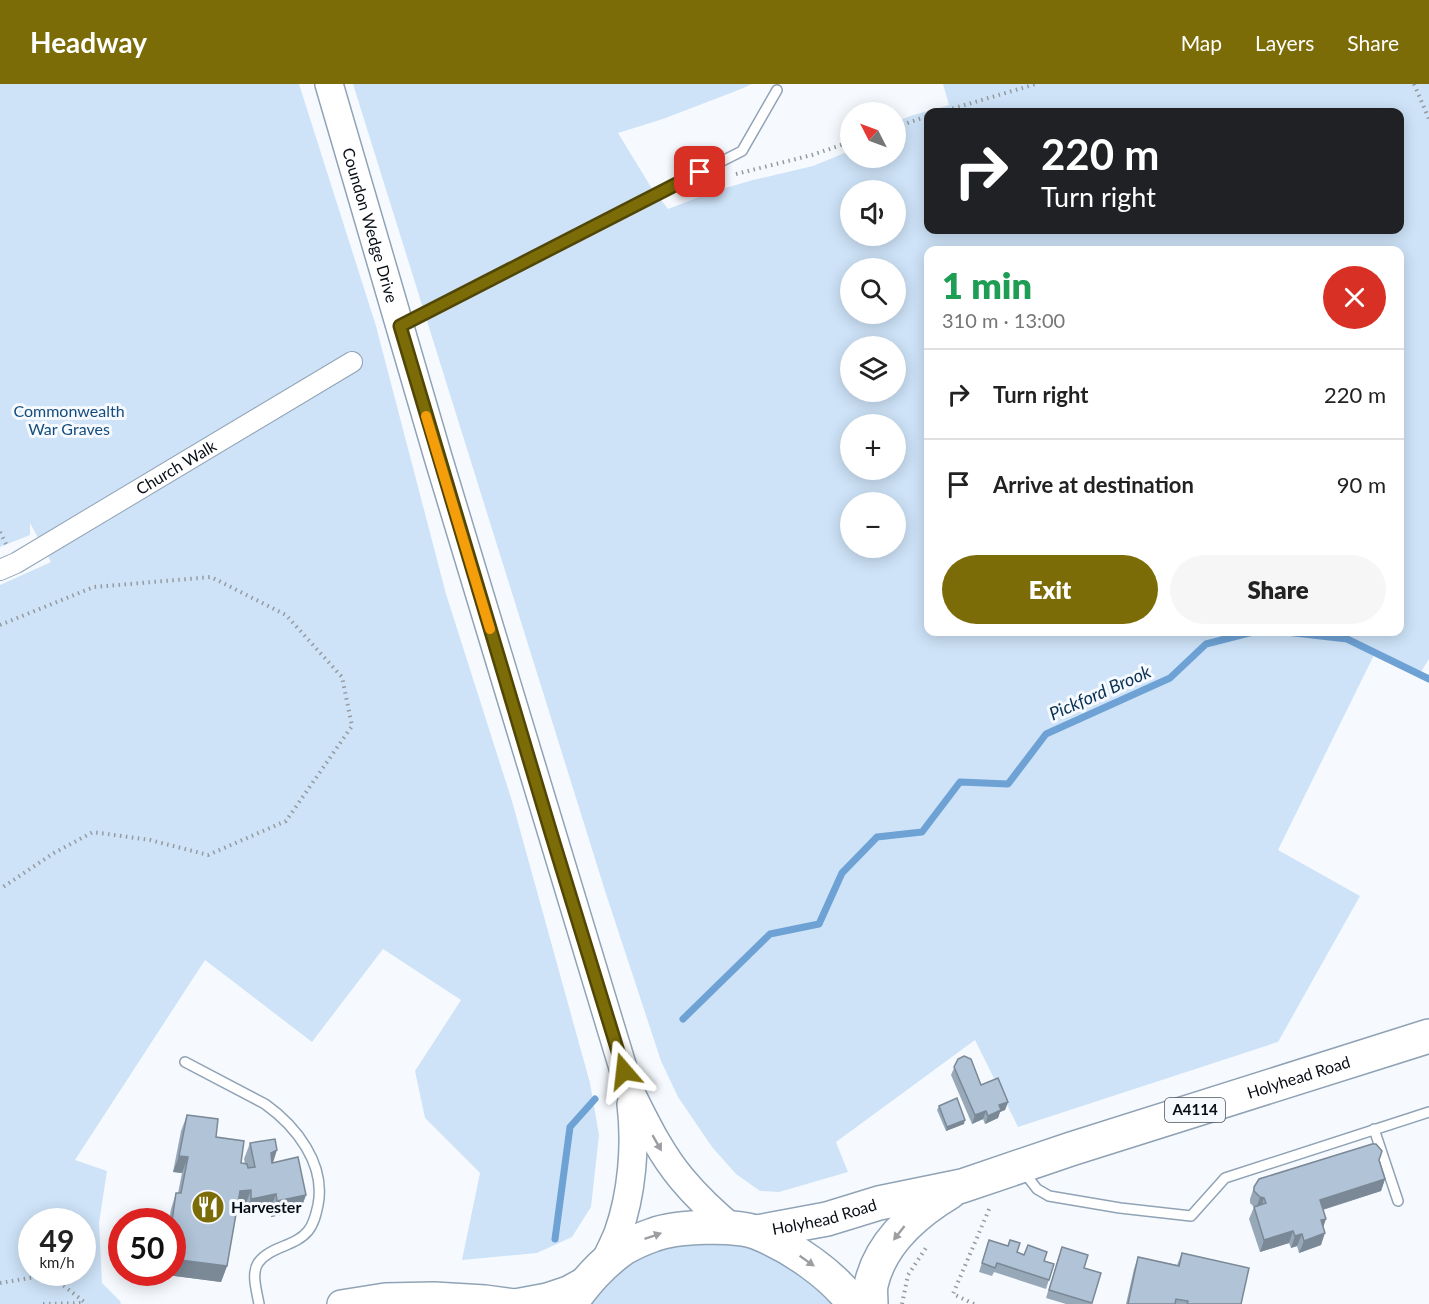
<!DOCTYPE html>
<meta charset="utf-8">
<style>
:root{--surface:#fff;--page:#f6f6f6;--text:#222;--muted:#767676;--line:#e0e0e0;--accent:#7c6c07}
body{margin:0;font-family:Lato,sans-serif;background:var(--page);color:var(--text);height:100vh;display:flex;flex-direction:column;font-size:22px;white-space:nowrap}
*{box-sizing:border-box;margin:0}
p{font-size:20px;color:var(--muted)}
.icon{flex:none;width:33px;height:33px;fill:none;stroke:currentColor;stroke-width:2;stroke-linecap:round;stroke-linejoin:round}
.map{position:relative;flex:1;overflow:hidden}
.drawer{position:absolute;left:924px;top:162px;width:480px;height:390px;display:flex;flex-direction:column;background:var(--surface);border-radius:12px;box-shadow:0 3px 15px #0003}
.drawer>*{flex:none}
.guide{position:absolute;left:924px;top:24px;width:480px;height:126px;border-radius:12px;box-shadow:0 3px 15px #0003;background:#202124;color:#fff;overflow:hidden}
.needle{width:39px;rotate:312deg}
.buttons{position:absolute;left:840px;top:18px;display:grid;gap:12px}
.buttons a{display:grid;place-items:center;width:66px;height:66px;border-radius:50%;background:var(--surface);box-shadow:0 3px 15px #0003;font-size:30px}
.speed{position:absolute;left:18px;top:1124px;display:flex;gap:12px;font-size:30px;font-weight:700;text-align:center}
.speed>*{display:grid;place-content:center;width:78px;height:78px;border-radius:50%;background:var(--surface);box-shadow:0 3px 15px #0003;line-height:1}
.speed small{font-size:15px;font-weight:400}
.speed .limit{border:9px solid #d22;background:#fff;color:#111}
.pin{position:absolute;display:grid;place-items:center;width:51px;height:51px;color:#fff;margin:-26px;border-radius:12px;box-shadow:0 3px 9px #0006}
.me{position:absolute;width:66px;margin:-33px;rotate:343deg;stroke-linejoin:round;filter:drop-shadow(0 0 4px #0008)}
.turn{display:flex;align-items:center;gap:21px;height:126px;padding:0 18px;font-size:27px}
.turn .icon{width:78px;height:78px;stroke-width:2.5}
.turn b{display:block;font-size:42px;line-height:51px}
.round{display:grid;place-items:center;flex:none;width:63px;height:63px;border-radius:32px;background:var(--page)}
.headline{display:flex;align-items:center;justify-content:space-between;height:102px;padding:0 18px}
h1{font-size:36px;font-weight:800;line-height:45px;color:#1e9e55}
.button{display:flex;gap:12px;margin-top:auto;padding:12px 18px}
.button a{flex:1;height:69px;border-radius:36px;background:var(--accent);color:#fff;font-size:24px;font-weight:800;line-height:69px;text-align:center}
.button a+a{background:var(--page);color:var(--text)}
ul{padding:0;list-style:none}
li{display:flex;align-items:center;gap:18px;height:90px;padding:0 18px;border-top:2px solid var(--line)}
li div{flex:1}
li b{display:block;font-size:22px}
li em{font-style:normal}
header{display:flex;align-items:center;gap:36px;box-sizing:border-box;height:84px;padding:0 30px;background:var(--accent);color:#fff}
header strong{font-size:28px}
nav{display:flex;gap:33px;margin-inline-start:auto;font-size:21px}
.map>svg:first-child{display:block}
.green{fill:#cee3f8;fill-rule:evenodd}
.lines{fill:none;stroke-linecap:round;stroke-linejoin:round}
.stream{stroke:#6ea2d5;stroke-width:7}
.lane-casing{stroke:#90a3b6;stroke-width:12}
.street-casing{stroke:#90a3b6;stroke-width:22}
.secondary-casing{stroke:#90a3b6;stroke-width:30}
.highway-casing{stroke:#90a3b6;stroke-width:36}
.path{stroke:#959a9f;stroke-width:4;stroke-dasharray:1.5 4.5;stroke-linecap:butt}
.lane{stroke:#fff;stroke-width:9}
.street{stroke:#fff;stroke-width:20}
.secondary{stroke:#fff;stroke-width:27}
.highway{stroke:#fff;stroke-width:33}
.wall{fill:#97a8b9}
.shaded-wall{fill:#7b8896}
.building{fill:#b0c3d7;stroke:#7b8896;stroke-width:1.5}
.oneway{fill:#9c9ea1}
.route-casing{stroke:#514605;stroke-width:15}
.route{stroke:#7c6c07;stroke-width:10}
.slow{stroke:#f59e0b;stroke-width:10}
.labels{text-anchor:middle;stroke-width:6;stroke-linejoin:round;paint-order:stroke}
.shield{fill:#f6fafe;stroke:#4f545a;stroke-width:1.5}
.shield-label{font-size:15px;font-weight:bold;fill:#070d14}
.street-label{font-size:16px;fill:#070d14;stroke:#f6fafe}
.park-label{font-size:16px;fill:#144d7d;stroke:#f6fafe}
.poi-label{font-size:16px;font-weight:bold;fill:#070d14;stroke:#f6fafe;text-anchor:start}
.water-label{font-size:18px;font-style:italic;fill:#0a3254;stroke:#f6fafe}
</style>
<header>
<strong>Headway</strong>
<nav><a>Map</a><a>Layers</a><a>Share</a></nav>
</header>
<div class="map">
<svg width="1429" height="1220" viewBox="0 0 1429 1220">
<rect width="100%" height="100%" fill="#f6fafe"/>
<path class="green" d="M0 0H299L376 242 446 510 512 717 590 999 599 1051 591 1123 572 1153 537 1169 462 1176 480 1089 425 1034 415 987 461 916 383 865 312 958 205 876 75 1076 107 1087 99 1139 102 1199 120 1217 121 1220H0V501L51 478 30 439V451L0 463ZM32 1137H82V1188H32Z
M353 0H752L741 5 663 35 618 49 651 103 668 125 715 107 753 96 813 82 847 68 845 57 850 55V74H896V38L910 32 949 21 943 0H1429V575L1419 591 1375 569 1278 766 1360 812 1278 958 1018 1043 975 956 836 1058 848 1088 779 1108 760 1107 736 1090 712 1063 678 1013 661 977 606 810ZM928 28H1400V146H928ZM850 106H896V152H850ZM928 166H1400V548H928ZM850 184H896V230H850ZM850 262H896V308H850ZM850 340H896V386H850ZM850 418H896V464H850Z
M710 1154 762 1162 842 1220H580L611 1188 657 1163Z"/>
<g class="lines">
<path class="stream" d="M1286 548 1347 555 1429 595
M683 935 770 850 819 840 842 789 877 753 922 748 960 698 1008 700 1046 650 1170 594 1206 560 1253 548
M555 1155 570 1043 595 1015"/>
<g class="lane-casing">
<path id="lane" d="M402 241 537 171 742 67 777 6
M185 978 265 1020C296 1042 326 1080 318 1121 316 1130 314 1140 308 1147 295 1163 270 1162 258 1179 251 1190 257 1208 259 1220
M1374 1045 1398 1117
M1023 1087 1037 1105 1049 1112 1120 1124 1191 1132 1225 1094 1429 1028"/>
</g>
<g class="street-casing">
<g id="street">
<path id="s1" d="M0 486 16 479 352 278"/>
</g>
</g>
<g class="secondary-casing">
<g id="secondary">
<path id="s2" d="M329 0 438 373 630 1007C645 1037 660 1069 682 1095 697 1113 714 1129 732 1144"/>
<path d="M604 1179C609 1169 614 1159 618 1149 632 1110 636 1061 631 1020"/>
<path d="M341 1220 385 1213 434 1212 485 1215 515 1219 547 1213 568 1206 588 1195"/>
</g>
</g>
<g class="highway-casing">
<g id="highway">
<path id="s3" d="M757 1148 827 1135 879 1119 962 1102 1071 1065 1429 952"/>
<path d="M570 1220C586 1198 601 1180 624 1164 633 1159 644 1154 653 1151 676 1142 736 1140 758 1149 792 1163 832 1190 854 1220"/>
<path d="M871 1220C871 1214 870 1207 871 1201 880 1160 915 1129 950 1108"/>
</g>
</g>
<path class="path" d="M1414 0 1429 35
M941 28 1036 0
M896 43 928 32
M736 90 812 71 850 58
M0 448 6 460
M0 541 94 503 211 493 286 531 342 593 352 642 286 737 208 771 150 756 93 748 54 769 0 805
M0 1199 42 1192 64 1202 87 1220
M43 1220 84 1219
M902 1220 908 1191 926 1164
M974 1220 953 1210 990 1123"/>
<use href="#lane" class="lane"/>
<use href="#street" class="street"/>
<use href="#secondary" class="secondary"/>
<use href="#highway" class="highway"/>
</g>
<path class="wall" d="M958 975 981 1001 1008 1018 1005 1026 1000 1028 998 1034 985 1040 983 1035 972 1040 951 991Z
M939 1022 964 1040 946 1047 937 1026Z
M187 1031 216 1053 241 1079 245 1080 244 1075 250 1059 273 1078 306 1111 300 1127 271 1133 270 1126 245 1131V1122L237 1123 227 1182 221 1198 159 1190 160 1188H172V1137H169L171 1125 176 1109H178L182 1089 173 1088 181 1047Z
M1379 1076 1385 1095 1381 1107 1323 1126V1143L1321 1161 1299 1169 1297 1162 1291 1164 1289 1159 1260 1168 1249 1135 1254 1123 1250 1119V1115L1254 1103Z
M989 1156 1017 1168 1054 1180 1046 1205 994 1188 992 1192 979 1188Z
M1182 1169 1241 1220H1126L1134 1185 1138 1173 1177 1181Z
M1059 1171 1084 1184 1101 1189 1091 1220H1066L1046 1214Z"/>
<path class="shaded-wall" d="M1008 1018 1005 1026 1000 1028 998 1034 985 1040 988 1032 999 1021Z
M986 1027 983 1035 972 1040 975 1031Z
M965 1036 964 1040 946 1047 947 1043Z
M277 1066 272 1082 271 1069Z
M179 1072 188 1073 182 1089 173 1088Z
M1385 1095 1381 1107 1315 1128 1320 1116Z
M251 1106 245 1122 234 1123 240 1107Z
M276 1110 270 1126 245 1131 251 1115Z
M306 1111 300 1127 271 1133 277 1117Z
M1260 1113 1264 1114 1260 1126 1256 1125Z
M1326 1135 1322 1147 1321 1136Z
M1293 1147 1289 1159 1260 1168 1264 1156Z
M1325 1149 1321 1161 1299 1169 1304 1157Z
M1302 1150 1297 1162 1291 1164 1295 1152Z
M172 1175 227 1182 221 1198 159 1190 160 1188H172Z"/>
<path class="building" d="M964 972 971 975 981 1001 998 994 1008 1018 999 1021 1001 1026 988 1032 986 1027 975 1031 954 983 958 975Z
M957 1014 965 1036 947 1043 939 1022Z
M187 1031 218 1035 216 1053 244 1057 241 1079 247 1080 248 1084 255 1083 250 1059 275 1055 277 1066 271 1069 272 1079 298 1073 306 1111 277 1117 276 1110 251 1115V1106L240 1107 227 1182 172 1175V1137L176 1109H181L188 1073 179 1072Z
M1372 1060H1376L1382 1067 1379 1076 1385 1095 1320 1116 1326 1135 1321 1136 1325 1149 1304 1157 1302 1150 1295 1152 1293 1147 1264 1156 1254 1123 1266 1119 1264 1114 1260 1113 1254 1107V1103L1259 1095Z
M989 1156 1008 1162 1010 1156 1020 1159 1017 1168 1024 1171 1028 1161 1047 1168 1044 1177 1054 1180 1049 1196 997 1179 995 1184 982 1179Z
M1062 1163 1088 1171 1084 1184 1101 1189 1092 1219 1049 1206Z
M1182 1169 1249 1184 1241 1220H1187L1188 1217 1176 1215 1175 1220H1128L1138 1173 1179 1182Z"/>
<defs><path id="oneway-solid" d="M-6-.8H1V-3.2L6.5 0L1 3.2V.8H-6Z" transform="scale(1.5)"/></defs>
<g class="oneway">
<use href="#oneway-solid" transform="translate(657 1059) rotate(60)"/>
<use href="#oneway-solid" transform="translate(899 1149) rotate(128)"/>
<use href="#oneway-solid" transform="translate(653 1152) rotate(-19)"/>
<use href="#oneway-solid" transform="translate(807 1177) rotate(35)"/>
</g>
<g class="lines">
<g class="route-casing">
<path id="route" d="M624 987 551 749 400 242 700 88"/>
</g>
<use href="#route" class="route"/>
<path class="slow" d="M426 332 490 545"/>
</g>
<defs>
<g id="restaurant-disc" transform="scale(1.725)"><circle r="9.5" fill="#7c6c07" stroke="#f6fafe"/><path d="M-5-6h1v4h1v-4h1v4h1v-4h1v5L-1.5 .5V6h-2V.5L-5-1ZM5-6V6H3V1.5H1.5Q1.5-4 5-6Z" fill="#fff"/></g>
</defs>
<g fill-rule="evenodd">
<use href="#restaurant-disc" x="208" y="1123"/>
</g>
<g class="labels">
<rect class="shield" x="1165" y="1014" width="60" height="24" rx="4.5"/>
<g class="shield-label">
<text x="1195" y="1031">A4114</text>
</g>
<g class="street-label">
<text dy="6" stroke="none"><textPath href="#s2" startOffset="147">Coundon Wedge Drive</textPath></text>
<text dy="6" stroke="none"><textPath href="#s1" startOffset="204">Church Walk</textPath></text>
<text dy="6" stroke="none"><textPath href="#s3" startOffset="564">Holyhead Road</textPath></text>
<text dy="6" stroke="none"><textPath href="#s3" startOffset="69">Holyhead Road</textPath></text>
</g>
<g class="park-label">
<text x="69" y="333">Commonwealth<tspan x="69" dy="18">War Graves</tspan></text>
</g>
<g class="poi-label">
<text x="231" y="1129">Harvester</text>
</g>
<g class="water-label">
<text transform="translate(1100 609) rotate(-24)" y="6">Pickford Brook</text>
</g>
</g>
</svg>
<div class="buttons">
<a><svg class="needle" viewBox="-14 -14 28 28"><path d="M0-13l5 13h-10z" fill="#e53935"/><path d="M0 13l5-13h-10z" fill="#767676"/></svg></a>
<a><svg class="icon" aria-label="sound" viewBox="0 0 24 24"><path d="M4 9h4l5-4v14l-5-4H4zM17 9q2 3 0 6"/></svg></a>
<a><svg class="icon" aria-label="search" viewBox="0 0 24 24"><circle cx="10" cy="10" r="6"/><path d="M15 15l6 6"/></svg></a>
<a><svg class="icon" aria-label="layers" viewBox="0 0 24 24"><path d="M12 4l9 5-9 5-9-5zM3 14l9 5 9-5"/></svg></a>
<a>+</a>
<a>−</a>
</div>
<div class="speed"><div>49<small>km/h</small></div><div class="limit">50</div></div>
<div class="pin" style="left:700px;top:88px;background:#d93025"><svg class="icon" aria-label="arrive" viewBox="0 0 24 24"><path d="M6 21V4h12l-3 4 3 4H6"/></svg></div>
<svg class="me" style="left:624px;top:987px" viewBox="-20 -20 40 40"><path d="M0-17L14 15 0 8-14 15z" fill="#7c6c07" stroke="#fff" stroke-width="4"/></svg>
<div class="guide">
<div class="turn"><svg class="icon" aria-label="right" viewBox="0 0 24 24"><path d="M7 20v-9h11M14 6l5 5-5 5"/></svg><div><b>220 m</b>Turn right</div></div>
</div>
<section class="drawer">
<div class="headline"><div><h1>1 min</h1><p>310 m · 13:00</p></div><a class="round" style="background:#d93025;color:#fff"><svg class="icon" aria-label="close" viewBox="0 0 24 24"><path d="M6 6l12 12M18 6L6 18"/></svg></a></div>
<ul>
<li><svg class="icon" aria-label="right" viewBox="0 0 24 24"><path d="M7 20v-9h11M14 6l5 5-5 5"/></svg><div><b>Turn right</b></div><em>220 m</em></li>
<li><svg class="icon" aria-label="arrive" viewBox="0 0 24 24"><path d="M6 21V4h12l-3 4 3 4H6"/></svg><div><b>Arrive at destination</b></div><em>90 m</em></li>
</ul>
<div class="button"><a>Exit</a><a>Share</a></div>
</section>
</div>
